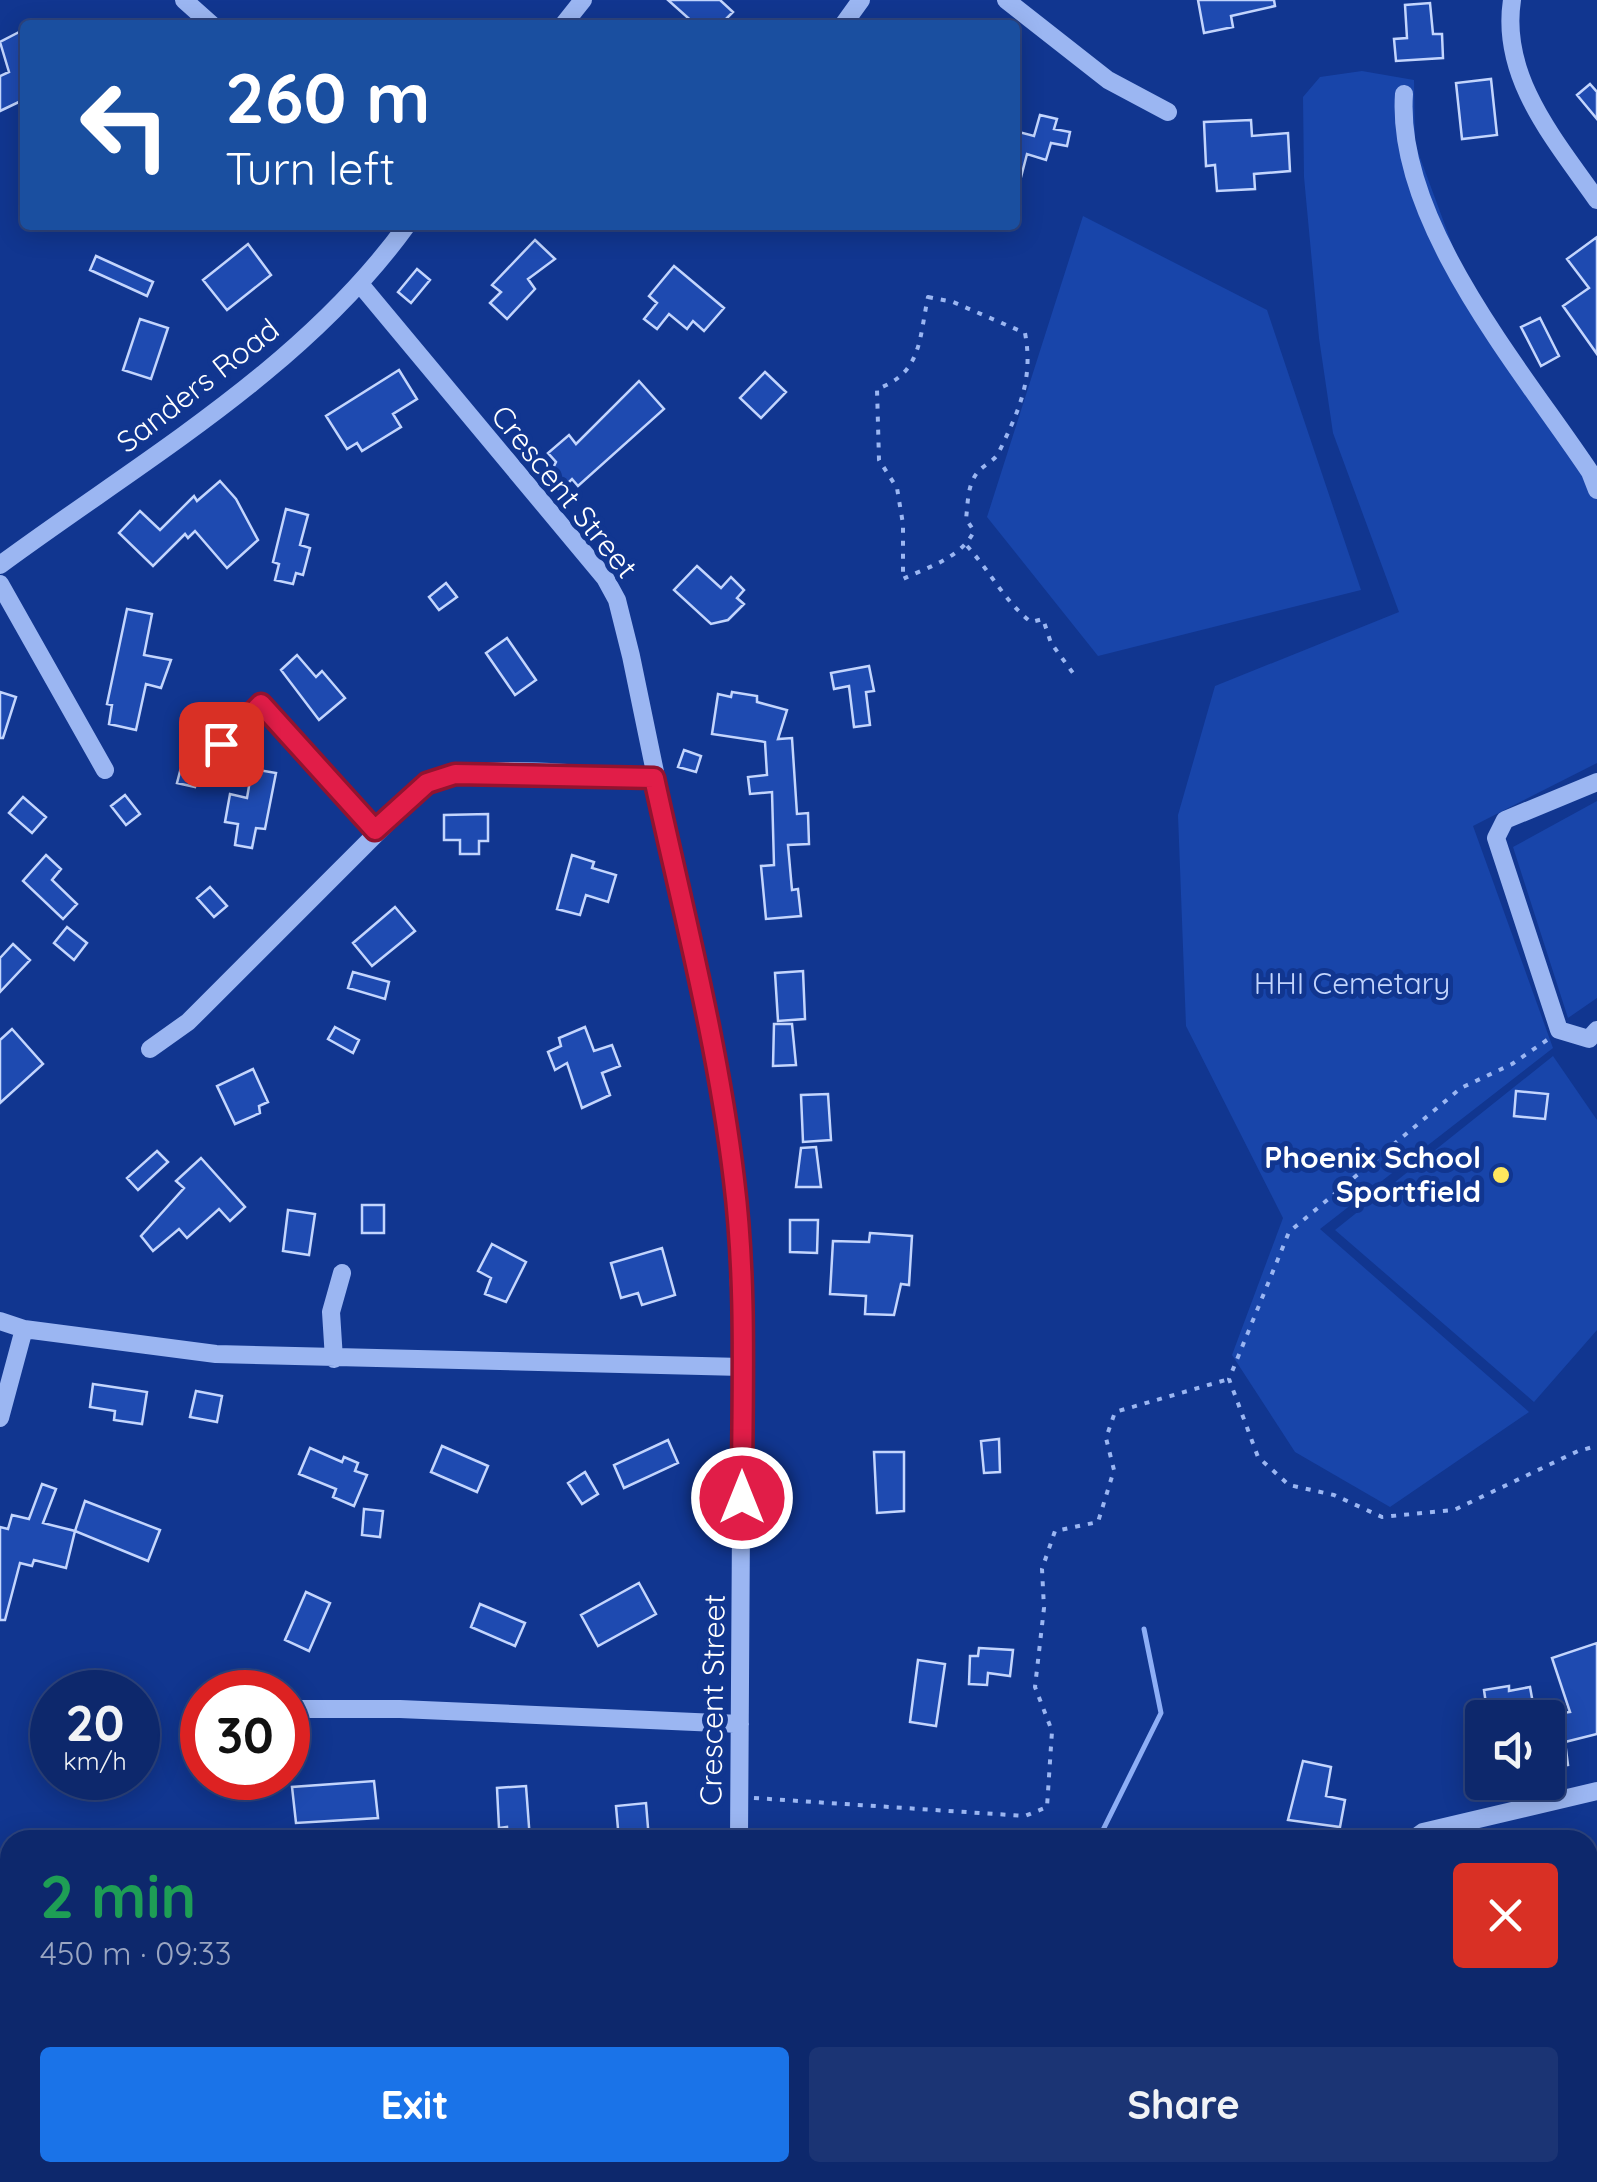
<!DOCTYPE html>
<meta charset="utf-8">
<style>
:root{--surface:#0d286c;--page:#1b3474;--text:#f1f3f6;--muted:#9aa6c2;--line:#2d447f;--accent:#1a73e8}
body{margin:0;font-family:Quicksand,sans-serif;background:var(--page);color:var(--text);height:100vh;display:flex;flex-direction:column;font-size:38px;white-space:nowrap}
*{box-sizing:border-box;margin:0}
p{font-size:32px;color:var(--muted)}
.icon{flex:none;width:55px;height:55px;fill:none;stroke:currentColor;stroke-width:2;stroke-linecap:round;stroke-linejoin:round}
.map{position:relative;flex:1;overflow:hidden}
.panel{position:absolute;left:0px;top:1830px;width:1598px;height:352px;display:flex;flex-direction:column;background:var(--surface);border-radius:30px 30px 0 0;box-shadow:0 5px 25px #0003,0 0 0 2px var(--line)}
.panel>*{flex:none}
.hud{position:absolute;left:20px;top:20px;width:1000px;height:210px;border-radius:10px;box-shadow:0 5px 25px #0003,0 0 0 2px var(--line);background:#1a4fa0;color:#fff;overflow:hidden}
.buttons{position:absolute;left:1465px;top:1700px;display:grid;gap:20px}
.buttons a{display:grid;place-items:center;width:100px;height:100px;border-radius:10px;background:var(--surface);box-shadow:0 5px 25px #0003,0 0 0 2px var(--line);font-size:50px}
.speed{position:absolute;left:30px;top:1670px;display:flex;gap:20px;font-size:50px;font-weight:700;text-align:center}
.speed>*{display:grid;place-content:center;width:130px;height:130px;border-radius:50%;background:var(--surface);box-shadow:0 5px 25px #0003,0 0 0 2px var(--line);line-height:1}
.speed small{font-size:25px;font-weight:400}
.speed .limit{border:15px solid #d22;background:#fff;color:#111}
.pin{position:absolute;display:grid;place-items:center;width:85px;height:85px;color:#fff;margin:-42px;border-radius:20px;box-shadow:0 5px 15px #0006}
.me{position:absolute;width:110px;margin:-55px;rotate:0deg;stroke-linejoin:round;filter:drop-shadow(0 0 8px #0008)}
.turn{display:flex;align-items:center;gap:35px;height:210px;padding:0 40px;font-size:45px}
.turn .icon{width:130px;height:130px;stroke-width:2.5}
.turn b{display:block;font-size:70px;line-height:85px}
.round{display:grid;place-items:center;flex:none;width:105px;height:105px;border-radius:10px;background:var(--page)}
.summary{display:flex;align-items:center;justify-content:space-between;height:170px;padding:0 40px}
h1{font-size:60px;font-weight:800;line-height:75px;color:#1e9e55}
.button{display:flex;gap:20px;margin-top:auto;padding:20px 40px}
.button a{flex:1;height:115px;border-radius:10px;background:var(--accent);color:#fff;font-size:40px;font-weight:800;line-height:115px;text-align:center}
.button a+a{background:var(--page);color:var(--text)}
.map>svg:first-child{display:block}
.green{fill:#1845aa}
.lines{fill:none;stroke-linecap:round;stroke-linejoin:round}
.stream{stroke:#8daef6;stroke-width:5}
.building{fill:#1e4ab0;stroke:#c3d5fd;stroke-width:2.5}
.path{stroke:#9bb6f2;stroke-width:4;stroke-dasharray:5 8;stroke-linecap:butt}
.minor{stroke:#9bb6f2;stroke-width:18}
.route-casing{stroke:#92132f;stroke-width:25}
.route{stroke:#e11d48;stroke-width:18}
.poi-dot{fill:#ffe75d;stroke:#113690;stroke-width:4}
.labels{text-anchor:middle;stroke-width:10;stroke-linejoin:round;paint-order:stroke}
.street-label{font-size:30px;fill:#fff;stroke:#113690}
.park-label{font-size:30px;fill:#c3d5fd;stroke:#113690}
.poi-label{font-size:30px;font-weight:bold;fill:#fff;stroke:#113690;text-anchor:end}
</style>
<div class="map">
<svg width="1597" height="2182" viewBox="0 0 1597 2182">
<rect width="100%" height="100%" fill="#113690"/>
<path class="green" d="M1362 71 1414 80 1415 144 1466 282 1597 483V763L1473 826 1553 1048 1320 1229 1529 1412 1390 1507 1295 1452 1232 1355 1283 1218 1186 1026 1178 815 1215 686 1399 612 1333 433 1319 338 1304 177 1303 97 1320 77Z
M1083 216 1267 310 1361 590 1098 656 987 517Z
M1597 801V998L1568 1018 1513 847Z
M1553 1056 1597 1120V1330L1534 1402 1335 1230Z"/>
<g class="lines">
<path class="stream" d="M1098 1840 1161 1713 1144 1629
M985 2172 992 2182"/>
</g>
<path class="building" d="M668 0H720L733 12 720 25H696Z
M1198 0H1274L1275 6 1231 16 1233 27 1204 33Z
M1430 3 1433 34H1442L1443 58 1396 61 1394 39 1407 38 1405 5Z
M25 29V104L23 100 0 111V76L9 72 0 42Z
M1491 79 1497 135 1462 139 1456 83Z
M1590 84 1597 92V119L1577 95Z
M1040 115 1057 119 1054 129 1070 132 1067 146 1051 143 1046 160 1027 154 1020 181H1015V131L1034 136Z
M1251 120 1252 136 1288 133 1290 171 1254 174 1255 189 1217 191 1215 165 1206 166 1204 122Z
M1597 237V354L1563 306 1589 288 1567 259Z
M535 240 555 259 528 279 535 289 507 319 490 303 501 292 492 285Z
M248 244 271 275 227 310 203 280Z
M96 256 153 282 147 296 90 270Z
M674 266 724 308 704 331 693 321 687 329 669 314 657 329 644 319 657 303 649 296Z
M417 269 430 280 411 303 398 292Z
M1540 318 1559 356 1541 366 1521 327Z
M140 319 168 328 151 379 123 370Z
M399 370 417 399 393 414 401 427 362 451 357 443 347 449 326 416Z
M765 372 786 392 761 418 740 398Z
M639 381 664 409 578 486 572 479 564 487 551 472 556 462 548 453 569 435 576 444Z
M220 481 236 499 258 540 227 568 195 531 188 538 185 534 153 566 119 533 140 511 160 530 194 496 197 501Z
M286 509 308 515 300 545 310 548 303 575 296 573 293 584 275 580 279 564 273 562Z
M697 566 721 588 731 577 744 590 737 598 744 604 728 620 711 624 674 590Z
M446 583 457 597 439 610 429 597Z
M127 609 152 614 144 655 171 660 161 688 146 684 136 730 109 724 112 705 107 704Z
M507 638 536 680 515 695 486 653Z
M297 655 316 677 322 671 345 698 319 720 281 670Z
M869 666 874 691 866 692 870 725 854 727 849 686 834 689 831 673Z
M0 692 16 697 3 738H0Z
M732 692 757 696V702L787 710 778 739 792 738 797 814 808 813 809 844 788 845 792 890 798 889 801 916 766 919 761 866 774 865 772 792 750 794 748 777 767 775 765 742 712 734 718 694 731 697Z
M684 750 701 756 696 772 678 767Z
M183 760 198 776 195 787 177 783Z
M252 769 276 773 265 829 256 828 252 848 235 845 238 824 225 822 230 794 247 798Z
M125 795 140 814 126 825 111 806Z
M23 797 46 817 32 833 9 813Z
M488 814V841H479V854H460V840H444V815Z
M46 855 61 869 52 880 77 904 63 919 23 881Z
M572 855 594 862 592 868 616 875 608 902 586 895 580 915 557 909Z
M210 887 227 906 214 917 197 898Z
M395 907 415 931 372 966 353 943Z
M67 927 87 943 74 960 54 943Z
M13 944 30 960 0 992V958Z
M803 971 805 1019 778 1021 775 973Z
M353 972 389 982 385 999 348 988Z
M774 1024H792L796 1065 773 1066Z
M335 1027 359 1040 353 1053 328 1039Z
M585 1027 594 1051 612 1045 620 1066 602 1073 610 1095 582 1108 567 1063 555 1070 548 1052 561 1046 559 1038Z
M12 1029 43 1064 0 1103V1040Z
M253 1069 268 1102 259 1106 260 1113 235 1124 217 1086Z
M1516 1091 1548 1094 1545 1119 1514 1116Z
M828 1094 831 1140 803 1142 801 1095Z
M816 1147 821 1187H796L801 1148Z
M157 1151 168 1162 138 1190 127 1178Z
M201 1158 245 1207 230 1221 219 1209 187 1238 179 1229 153 1251 141 1236 184 1188 176 1181Z
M362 1205H384V1233H362Z
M288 1210 315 1214 309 1255 283 1251Z
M790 1220H818L817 1253 790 1252Z
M870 1233 912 1236 909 1285 901 1284 894 1315 865 1314 866 1296 830 1294 833 1241 869 1242Z
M492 1244 526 1262 506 1302 485 1294 491 1278 478 1271Z
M662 1248 675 1295 642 1305 638 1293 621 1298 611 1263Z
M93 1384 147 1392 142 1424 114 1420 115 1411 90 1407Z
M196 1391 222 1396 217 1422 190 1417Z
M999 1439 1000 1472 984 1473 981 1441Z
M668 1440 678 1463 624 1488 614 1465Z
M442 1446 488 1466 477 1492 431 1472Z
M310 1448 342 1462 344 1457 358 1463 355 1471 367 1475 354 1506 333 1497 336 1489 299 1474Z
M874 1452H904V1511L877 1513Z
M585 1472 598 1494 582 1504 568 1483Z
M42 1484 56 1489 43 1523 75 1531 66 1568 34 1560 32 1566 20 1563 5 1620H0V1527L8 1529 12 1515 29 1519Z
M85 1501 160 1530 148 1561 75 1531Z
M364 1509 383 1511 380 1537 362 1535Z
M639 1583 656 1614 598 1646 581 1615Z
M306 1592 330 1603 309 1651 285 1640Z
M480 1604 525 1623 515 1646 471 1627Z
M1597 1643V1734L1565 1742 1568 1765 1549 1768 1548 1715 1570 1712 1552 1658Z
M979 1648 1013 1650 1010 1676 988 1673 987 1685 969 1684 970 1656H978Z
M918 1660 945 1664 936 1726 910 1722Z
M1509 1686V1691L1530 1687 1534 1709 1512 1712 1513 1718H1488L1484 1690Z
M144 1728 159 1735 149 1757 138 1752Z
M1303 1761 1331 1767 1326 1796 1345 1800 1340 1827 1288 1820Z
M374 1781 378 1818 296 1823 292 1787Z
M526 1786 530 1840H508L507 1827 499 1828 497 1788Z
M646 1803 649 1840H619L616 1806Z
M0 2143 10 2172H16L21 2182H0Z"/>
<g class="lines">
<path class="path" d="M928 297 953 302 1025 333C1034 380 1018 412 999 452 995 461 983 465 977 473 967 486 968 504 966 519L974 531C961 558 928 567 903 579V524L897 488 879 460 877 389C922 373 919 339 928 297Z
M967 546C990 571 1005 602 1031 622L1043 619 1051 643 1073 673
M1547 1040 1512 1064 1461 1088 1289 1232 1229 1379 1258 1457 1289 1485 1334 1495 1382 1517 1454 1510 1578 1451 1597 1446
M754 1798 1025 1816 1047 1807 1052 1731 1035 1687 1044 1608 1042 1569 1055 1531 1098 1522 1114 1470 1106 1438 1115 1412 1229 1379"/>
<path class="minor" d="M184 0 212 25
M1006 0 1108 80 1168 112
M1512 0C1500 77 1555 140 1597 200
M563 25 583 0
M843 25 861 0
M1404 94C1395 222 1522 370 1590 472L1597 490
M360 284 605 578 617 600 631 656 720 1086 735 1182 742 1367 739 1840
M0 565C141 461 303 369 407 225
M0 584 105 770
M201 764 261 704 375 830
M1597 782 1505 820 1496 838 1559 1030 1589 1039 1597 1030
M150 1049 188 1022 427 783C496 760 581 777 654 778
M0 1321 24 1329 216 1354 742 1367
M334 1359 331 1312 342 1273
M0 1418 24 1329
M288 1709H400L740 1724
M197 1710H202
M1412 1840 1423 1832 1597 1791
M738 2172 740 2182
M1260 2172 1268 2182"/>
</g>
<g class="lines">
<g class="route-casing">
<path id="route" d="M221 744 261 704 375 830 427 783 455 774 654 778C683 911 718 1044 734 1180 747 1285 742 1393 742 1498"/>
</g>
<use href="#route" class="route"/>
</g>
<circle class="poi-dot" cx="1501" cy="1175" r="10"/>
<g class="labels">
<g class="street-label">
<text transform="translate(198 386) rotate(-38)" y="10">Sanders Road</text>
<text transform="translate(564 492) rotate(51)" y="10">Crescent Street</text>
<text transform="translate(713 1700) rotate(-89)" y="10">Crescent Street</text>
</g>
<g class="park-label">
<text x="1352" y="994">HHI Cemetary</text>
</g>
<g class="poi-label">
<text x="1481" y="1168">Phoenix School<tspan x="1481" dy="34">Sportfield</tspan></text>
</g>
</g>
</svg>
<div class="buttons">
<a><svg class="icon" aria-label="sound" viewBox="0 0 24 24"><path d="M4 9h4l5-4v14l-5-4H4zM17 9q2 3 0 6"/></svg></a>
</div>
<div class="speed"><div>20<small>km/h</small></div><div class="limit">30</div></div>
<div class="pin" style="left:221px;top:744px;background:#d93025"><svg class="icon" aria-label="arrive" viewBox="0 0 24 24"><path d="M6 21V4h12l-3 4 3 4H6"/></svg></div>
<svg class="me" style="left:742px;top:1498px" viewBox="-20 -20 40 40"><circle r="17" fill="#e11d48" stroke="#fff" stroke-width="3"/><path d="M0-11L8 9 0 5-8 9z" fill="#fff"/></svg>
<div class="hud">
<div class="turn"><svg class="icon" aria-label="left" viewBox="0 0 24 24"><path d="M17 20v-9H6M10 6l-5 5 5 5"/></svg><div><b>260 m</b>Turn left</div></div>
</div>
<section class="panel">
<div class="summary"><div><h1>2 min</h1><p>450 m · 09:33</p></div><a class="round" style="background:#d93025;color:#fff"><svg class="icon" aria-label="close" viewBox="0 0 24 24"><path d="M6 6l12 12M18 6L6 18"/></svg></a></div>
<div class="button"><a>Exit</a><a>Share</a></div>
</section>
</div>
